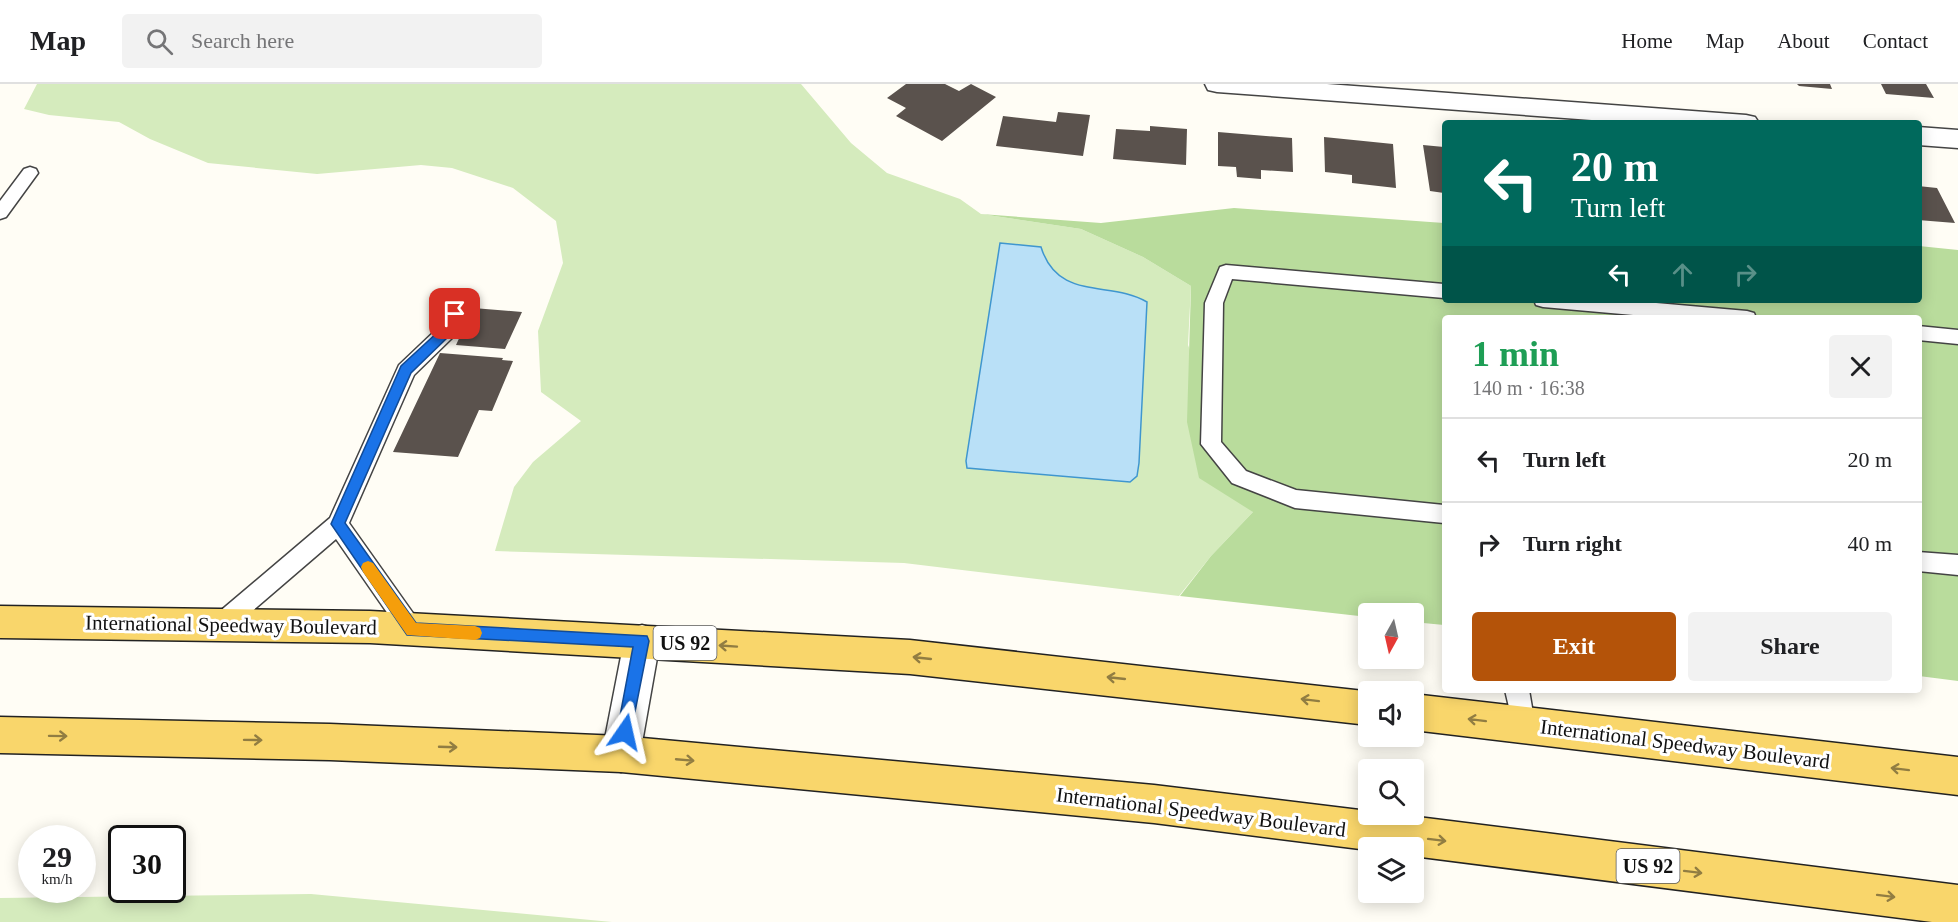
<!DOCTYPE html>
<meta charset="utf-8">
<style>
:root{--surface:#fff;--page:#f2f2f2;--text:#202124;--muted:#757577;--line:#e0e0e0;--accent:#b45309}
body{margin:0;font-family:Georgia,serif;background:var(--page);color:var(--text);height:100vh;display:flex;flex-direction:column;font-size:22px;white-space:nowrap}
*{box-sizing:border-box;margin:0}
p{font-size:20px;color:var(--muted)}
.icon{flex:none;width:33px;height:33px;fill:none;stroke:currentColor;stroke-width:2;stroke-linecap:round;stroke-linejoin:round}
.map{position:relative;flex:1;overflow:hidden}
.panel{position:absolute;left:1442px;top:231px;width:480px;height:378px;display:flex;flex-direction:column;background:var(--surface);border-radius:6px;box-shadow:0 3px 15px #0003}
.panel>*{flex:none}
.top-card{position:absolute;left:1442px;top:36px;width:480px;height:183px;border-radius:6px;box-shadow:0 3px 15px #0003;background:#00695c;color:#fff;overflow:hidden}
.needle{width:39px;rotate:188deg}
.controls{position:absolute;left:1358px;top:519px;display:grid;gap:12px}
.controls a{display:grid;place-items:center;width:66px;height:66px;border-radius:6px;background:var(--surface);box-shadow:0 3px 15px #0003;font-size:30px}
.speed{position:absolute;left:18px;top:741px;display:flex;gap:12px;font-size:30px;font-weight:700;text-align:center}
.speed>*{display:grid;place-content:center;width:78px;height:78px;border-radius:50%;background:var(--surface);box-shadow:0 3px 15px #0003;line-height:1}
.speed small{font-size:15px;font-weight:400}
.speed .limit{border:3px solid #111;border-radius:9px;background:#fff;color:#111}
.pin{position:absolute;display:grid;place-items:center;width:51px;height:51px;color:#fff;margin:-26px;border-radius:12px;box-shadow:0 3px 9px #0006}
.me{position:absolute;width:66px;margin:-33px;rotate:11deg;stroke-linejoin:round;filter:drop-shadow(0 0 4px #0008)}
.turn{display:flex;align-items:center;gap:21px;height:126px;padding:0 30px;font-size:27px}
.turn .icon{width:78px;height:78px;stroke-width:2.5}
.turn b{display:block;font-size:42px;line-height:51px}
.lanes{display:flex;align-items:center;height:57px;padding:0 30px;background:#0003;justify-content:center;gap:30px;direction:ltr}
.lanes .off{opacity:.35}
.round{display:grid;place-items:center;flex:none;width:63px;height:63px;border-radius:6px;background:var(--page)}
.headline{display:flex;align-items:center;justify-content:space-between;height:102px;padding:0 30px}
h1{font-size:36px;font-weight:700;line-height:45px;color:#1e9e55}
.cta{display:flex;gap:12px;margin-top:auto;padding:12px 30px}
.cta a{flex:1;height:69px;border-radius:6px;background:var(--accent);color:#fff;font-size:24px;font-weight:700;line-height:69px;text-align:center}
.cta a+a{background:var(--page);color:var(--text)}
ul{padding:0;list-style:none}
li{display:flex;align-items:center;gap:18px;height:84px;padding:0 30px;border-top:2px solid var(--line)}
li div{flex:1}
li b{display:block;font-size:22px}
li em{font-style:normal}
header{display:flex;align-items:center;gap:36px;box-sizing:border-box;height:84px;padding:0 30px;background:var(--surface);border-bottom:2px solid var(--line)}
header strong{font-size:28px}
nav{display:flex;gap:33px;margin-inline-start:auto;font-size:21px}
.search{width:420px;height:54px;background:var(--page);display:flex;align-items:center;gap:15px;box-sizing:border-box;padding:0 21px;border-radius:6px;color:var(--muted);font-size:22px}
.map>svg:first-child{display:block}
.green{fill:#d5ebbd}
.forest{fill:#b9dc9c}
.water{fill:#b9e0f7;stroke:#3f96cf;stroke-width:1.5}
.building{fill:#5a524d}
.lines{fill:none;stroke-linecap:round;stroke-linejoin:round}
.service-casing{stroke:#444;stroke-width:3}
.minor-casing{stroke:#444;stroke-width:3}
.primary-casing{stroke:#222;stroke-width:3}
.service{fill:#fff;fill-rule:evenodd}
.minor{fill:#fff;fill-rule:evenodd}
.primary{fill:#f9d66b;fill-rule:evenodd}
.oneway{stroke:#917d42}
.route{fill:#1a73e8;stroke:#114b97;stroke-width:1.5}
.slow{fill:#f59e0b}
.labels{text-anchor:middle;stroke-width:6;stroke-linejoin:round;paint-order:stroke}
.shield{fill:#fff;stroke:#585858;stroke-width:1.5}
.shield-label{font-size:20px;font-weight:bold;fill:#111}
.street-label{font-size:21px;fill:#111;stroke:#fff}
</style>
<header>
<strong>Map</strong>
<div class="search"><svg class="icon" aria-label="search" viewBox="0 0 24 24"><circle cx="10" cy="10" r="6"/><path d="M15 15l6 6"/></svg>Search here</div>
<nav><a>Home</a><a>Map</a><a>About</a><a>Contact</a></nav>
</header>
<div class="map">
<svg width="1958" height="838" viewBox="0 0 1958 838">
<rect width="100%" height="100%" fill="#fffdf5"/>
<path class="green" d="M37 0H801L851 59 887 89 960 115 981 130 1081 145 1143 173 1191 202 1188 261 1253 428 1211 472 1179 512 904 479 495 467 514 403 533 378 581 337 541 308 538 247 563 179 556 137 513 104 452 84 421 81 317 90 208 79 150 55 119 38 49 31 24 25Z
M311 810 612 838H0V814Z"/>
<path class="forest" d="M1234 124 1444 139V216H1918L1919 162 1958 166V597L1919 592 1918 234H1444V541L1413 538V530H1368V533L1180 512 1211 472 1253 428 1199 394 1187 338 1191 202 1143 173 1081 145 981 130 1101 139Z"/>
<path class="water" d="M1000 159 1041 163C1058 218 1111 196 1147 218L1139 379 1137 392 1130 398 967 384 966 377Z"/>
<path class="building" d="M906 0H945L959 7 971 0 996 13 942 57 896 32 906 24 887 14Z
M1797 0H1830L1832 5 1799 2Z
M1881 0H1926L1934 14 1886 10Z
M1058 28 1090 31 1083 72 996 62 1003 32 1056 38Z
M1150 42 1187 45 1186 81 1113 75 1116 45 1150 47Z
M1218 48 1292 54 1293 88 1261 86V95L1237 93 1236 83 1218 82Z
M1324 53 1393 60 1396 104 1352 99V91L1325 88Z
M1423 61 1444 63V109L1430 107Z
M1918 102 1937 104 1955 139 1918 136Z
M473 224 522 228 505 265 456 261Z
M440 269 503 274 502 276 513 277 492 327 479 326 458 373 393 368Z"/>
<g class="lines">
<g class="service-casing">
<path id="service" d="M30 83 36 85 38 89 6 133 0 135V117L24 85Z
M1226 181 1444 200V214L1232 195 1223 219 1221 358 1246 387 1296 406 1444 421V439L1295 424 1232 399 1201 360 1205 219 1220 183Z
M1534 216H1622L1747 227 1754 229 1756 234H1667L1543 223 1536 221Z
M455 223 462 225 464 230 452 254 414 291 349 439 420 539 423 546 420 553 412 556 404 553 336 455 228 548 220 551 212 548 209 541 212 534 330 434 399 281 438 244 448 225Z
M1918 242 1958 246V260L1918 256Z
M1918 468 1958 471V491L1918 487Z
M1505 606H1529L1535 641 1531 649 1523 652 1515 649Z"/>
</g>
<g class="minor-casing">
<path id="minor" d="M1205 0H1327L1746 31 1755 33 1759 39H1632L1217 8 1208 6Z
M1918 43 1958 46V64L1918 61Z
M642 541 655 545 660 557 640 670 634 683 621 688 608 683 602 670 624 557 629 545Z"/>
</g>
<g class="primary-casing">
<path id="primary" d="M0 522 370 527 910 556 1373 608H1368V641L910 590 370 559 0 554Z
M1413 610 1958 673V711L1413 646Z
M0 633 330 640 621 652 1154 701 1368 727V730H1394L1958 801V838H1932L1413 772V764H1368V766L1154 739 621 688 330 676 0 669Z"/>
</g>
<use href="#service" class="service"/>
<use href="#minor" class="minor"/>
<use href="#primary" class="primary"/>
</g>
<defs><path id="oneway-shaft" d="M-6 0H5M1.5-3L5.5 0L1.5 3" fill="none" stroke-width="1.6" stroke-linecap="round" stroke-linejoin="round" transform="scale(1.5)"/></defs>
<g class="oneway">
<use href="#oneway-shaft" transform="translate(728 562) rotate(-176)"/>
<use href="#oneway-shaft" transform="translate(922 574) rotate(-174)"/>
<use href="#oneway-shaft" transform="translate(1116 594) rotate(-174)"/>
<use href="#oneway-shaft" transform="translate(1310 616) rotate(-173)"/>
<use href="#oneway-shaft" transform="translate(1477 636) rotate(-173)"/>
<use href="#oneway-shaft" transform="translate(58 652) rotate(1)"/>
<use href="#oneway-shaft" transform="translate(253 656) rotate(1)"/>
<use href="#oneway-shaft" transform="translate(448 663) rotate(2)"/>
<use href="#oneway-shaft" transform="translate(685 676) rotate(5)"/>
<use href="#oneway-shaft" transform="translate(1900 685) rotate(-173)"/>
<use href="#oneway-shaft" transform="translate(1437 756) rotate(7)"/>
<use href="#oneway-shaft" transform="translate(1693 788) rotate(7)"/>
<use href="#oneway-shaft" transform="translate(1886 812) rotate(7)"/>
</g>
<path class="route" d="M455 225 461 230 449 252 411 289 345 439 416 539 647 552 649 557 630 653 625 655 619 653 617 648 633 563 407 551 331 440 401 282 440 246 451 227Z"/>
<path class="slow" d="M368 477 373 479 416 539 475 542 480 544 482 549 480 554 475 556 407 551 363 488 361 483 363 479Z"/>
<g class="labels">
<g class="shield">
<rect x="653.5" y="542" width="63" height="34" rx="4.5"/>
<rect x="1616.5" y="765" width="63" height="34" rx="4.5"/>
</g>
<g class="shield-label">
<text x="685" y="566">US 92</text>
<text x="1648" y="789">US 92</text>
</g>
<g class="street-label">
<text transform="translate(231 541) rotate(1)" y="7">International Speedway Boulevard</text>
<text transform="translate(1685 660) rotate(7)" y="7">International Speedway Boulevard</text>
<text transform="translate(1201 728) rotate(7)" y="7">International Speedway Boulevard</text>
</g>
</g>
</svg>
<div class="controls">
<a><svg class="needle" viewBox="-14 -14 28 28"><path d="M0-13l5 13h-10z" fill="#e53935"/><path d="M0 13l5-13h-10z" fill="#757577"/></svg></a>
<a><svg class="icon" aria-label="sound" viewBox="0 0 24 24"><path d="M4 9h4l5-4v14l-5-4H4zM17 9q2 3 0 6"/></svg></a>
<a><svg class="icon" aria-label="search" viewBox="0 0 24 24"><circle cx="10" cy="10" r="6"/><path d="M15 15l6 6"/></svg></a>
<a><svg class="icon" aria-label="layers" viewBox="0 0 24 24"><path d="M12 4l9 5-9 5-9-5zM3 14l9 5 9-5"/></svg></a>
</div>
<div class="speed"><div>29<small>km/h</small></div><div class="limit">30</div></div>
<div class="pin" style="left:455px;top:230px;background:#d93025"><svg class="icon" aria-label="arrive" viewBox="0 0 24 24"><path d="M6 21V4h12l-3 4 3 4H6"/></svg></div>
<svg class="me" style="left:625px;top:648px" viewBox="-20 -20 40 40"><path d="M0-17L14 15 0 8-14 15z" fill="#1a73e8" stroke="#fff" stroke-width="4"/></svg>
<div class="top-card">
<div class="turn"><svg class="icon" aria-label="left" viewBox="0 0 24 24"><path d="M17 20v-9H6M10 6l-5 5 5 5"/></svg><div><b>20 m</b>Turn left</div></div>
<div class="lanes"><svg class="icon" aria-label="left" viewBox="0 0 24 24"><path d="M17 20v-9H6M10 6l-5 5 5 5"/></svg><svg class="icon off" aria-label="ahead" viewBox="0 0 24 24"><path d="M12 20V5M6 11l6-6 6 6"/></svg><svg class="icon off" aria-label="right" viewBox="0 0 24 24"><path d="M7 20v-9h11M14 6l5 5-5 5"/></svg></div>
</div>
<section class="panel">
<div class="headline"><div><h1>1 min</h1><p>140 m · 16:38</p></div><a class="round"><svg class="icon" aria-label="close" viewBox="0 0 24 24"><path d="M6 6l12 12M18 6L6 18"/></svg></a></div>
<ul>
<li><svg class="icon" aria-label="left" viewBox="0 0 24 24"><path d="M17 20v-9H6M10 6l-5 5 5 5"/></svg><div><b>Turn left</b></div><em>20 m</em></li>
<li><svg class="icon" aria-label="right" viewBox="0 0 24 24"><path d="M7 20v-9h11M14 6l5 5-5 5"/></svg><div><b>Turn right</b></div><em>40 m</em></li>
</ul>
<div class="cta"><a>Exit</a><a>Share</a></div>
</section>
</div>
